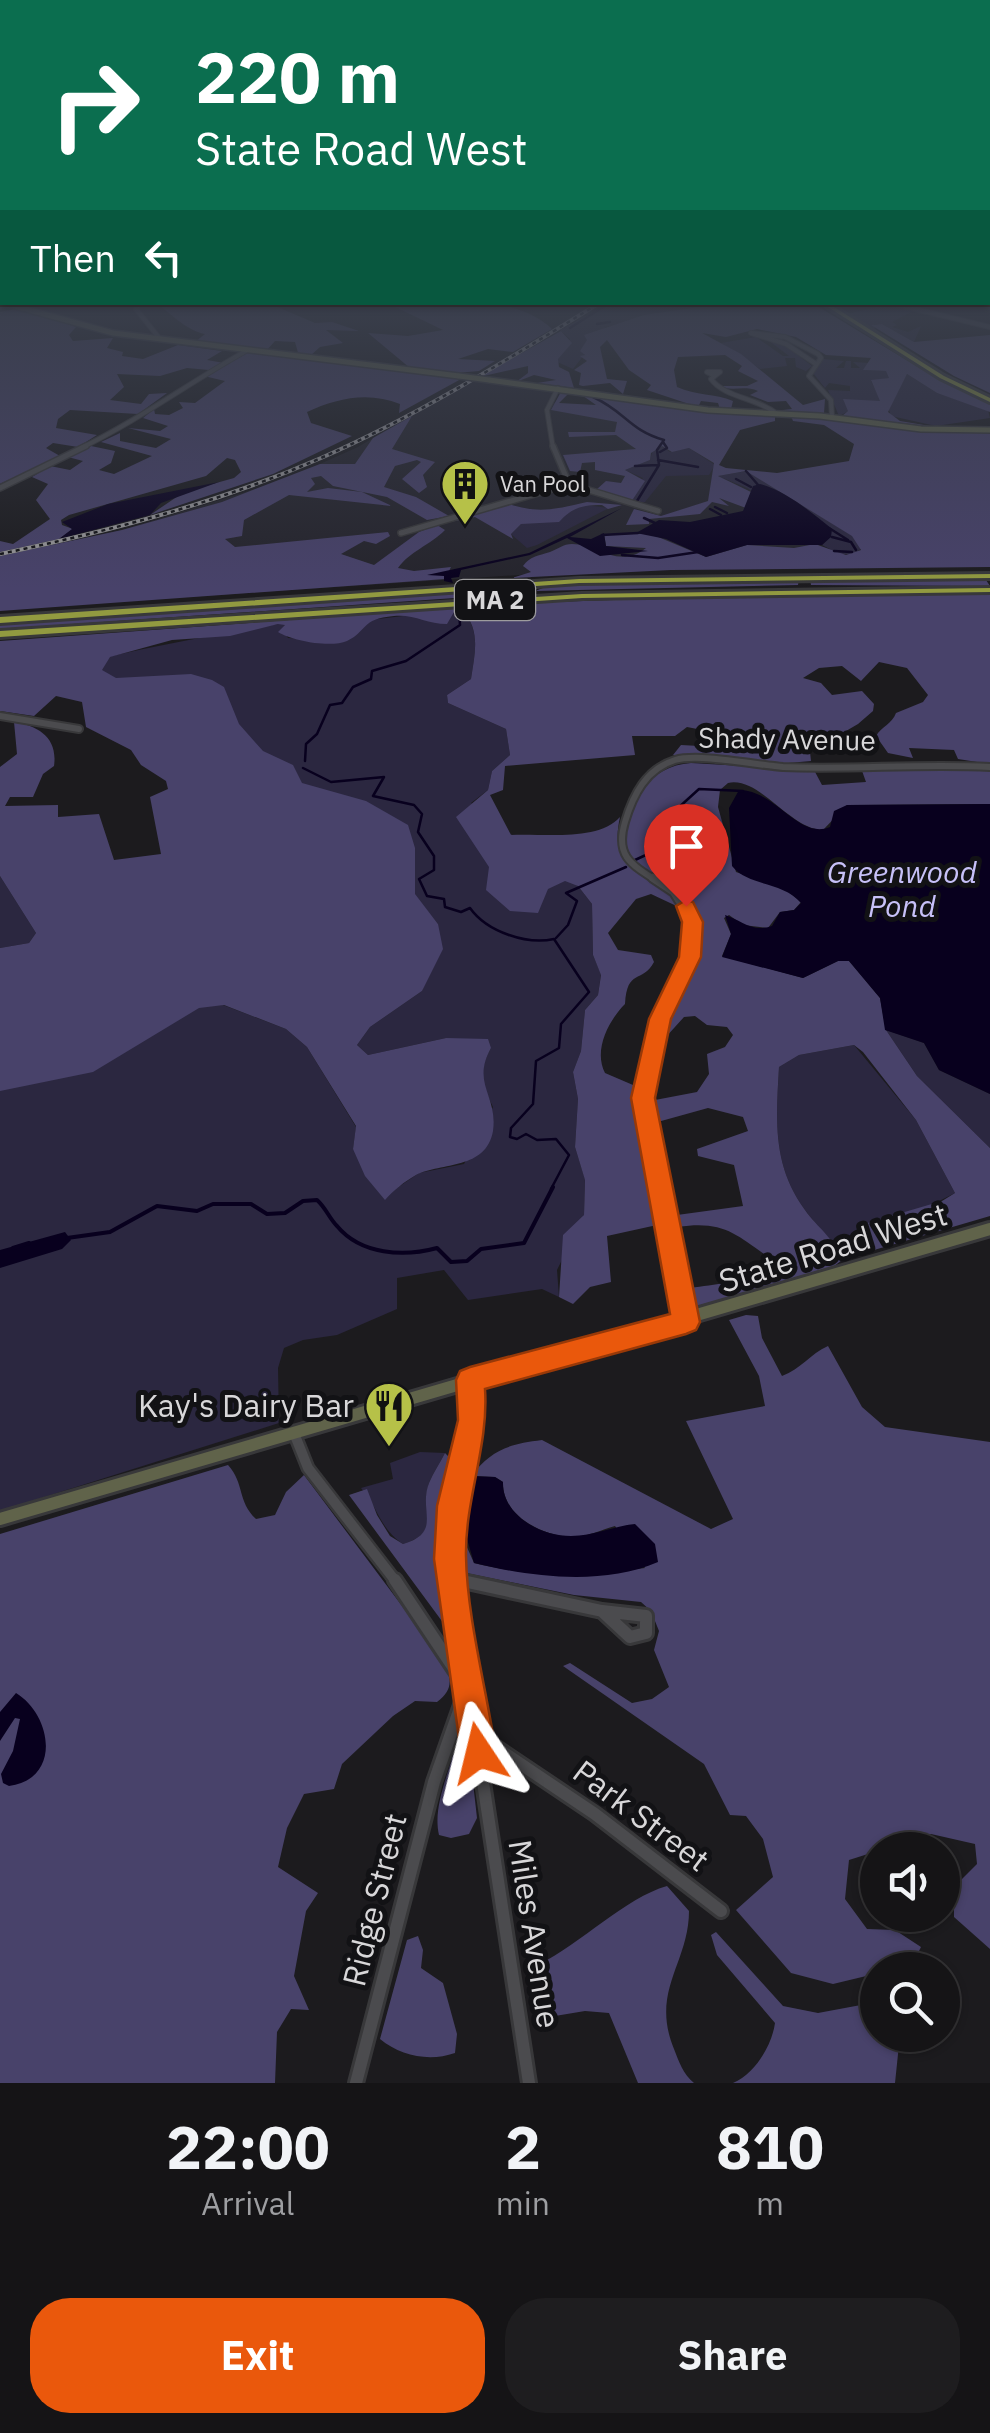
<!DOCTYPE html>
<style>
:root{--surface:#151416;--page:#1e1d1f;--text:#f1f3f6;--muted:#9d9ea1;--line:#343335;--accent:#ea580c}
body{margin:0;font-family:"IBM Plex Sans",sans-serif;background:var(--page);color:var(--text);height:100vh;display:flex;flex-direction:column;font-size:38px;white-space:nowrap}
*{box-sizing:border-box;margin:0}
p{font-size:32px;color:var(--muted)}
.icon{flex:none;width:55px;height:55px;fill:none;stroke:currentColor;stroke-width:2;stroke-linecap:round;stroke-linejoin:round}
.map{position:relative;height:2083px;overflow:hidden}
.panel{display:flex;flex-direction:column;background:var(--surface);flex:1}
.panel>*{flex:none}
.hud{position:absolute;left:0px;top:0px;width:990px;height:305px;box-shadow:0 2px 8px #0004,0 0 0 2px var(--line);background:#0b6e4f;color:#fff;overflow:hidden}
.controls{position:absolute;left:860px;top:1832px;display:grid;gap:20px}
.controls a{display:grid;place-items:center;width:100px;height:100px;border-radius:50%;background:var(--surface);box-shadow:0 2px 8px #0004,0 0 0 2px var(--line);font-size:50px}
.pin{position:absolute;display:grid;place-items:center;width:85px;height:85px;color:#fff;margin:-102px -42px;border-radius:50% 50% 50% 0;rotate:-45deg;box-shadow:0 0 10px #0007}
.pin .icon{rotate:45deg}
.me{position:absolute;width:110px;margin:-55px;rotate:350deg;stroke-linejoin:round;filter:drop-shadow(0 0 8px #0008)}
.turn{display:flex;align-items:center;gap:35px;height:210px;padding:0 30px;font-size:45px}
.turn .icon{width:130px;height:130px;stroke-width:2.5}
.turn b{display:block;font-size:70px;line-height:85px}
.then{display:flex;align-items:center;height:95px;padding:0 30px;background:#0003;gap:20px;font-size:38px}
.eta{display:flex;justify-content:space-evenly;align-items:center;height:170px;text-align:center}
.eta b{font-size:60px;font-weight:700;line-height:70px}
.cta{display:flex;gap:20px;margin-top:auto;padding:20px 30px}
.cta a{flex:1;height:115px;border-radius:40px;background:var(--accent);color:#fff;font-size:40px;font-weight:700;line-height:115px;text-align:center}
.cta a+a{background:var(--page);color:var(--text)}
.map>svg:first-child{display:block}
.built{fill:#25242c}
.green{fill:#2b2740}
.forest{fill:#48426a}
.water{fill:#08001e}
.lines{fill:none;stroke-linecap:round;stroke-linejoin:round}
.stream-far1{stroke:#08001e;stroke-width:2.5}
.stream{stroke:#08001e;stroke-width:4}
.street-far5-casing{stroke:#38383a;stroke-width:6}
.street-far4-casing{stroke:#38383a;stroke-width:8}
.street-far3-casing{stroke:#38383a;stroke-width:10}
.street-far2-casing{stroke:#38383a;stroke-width:12}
.street-far1-casing{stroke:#38383a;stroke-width:15}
.street-casing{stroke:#38383a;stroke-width:18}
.secondary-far1-casing{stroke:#38383a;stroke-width:8}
.secondary-casing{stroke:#38383a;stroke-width:18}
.highway-casing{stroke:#38383a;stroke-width:6}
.street-far5{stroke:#4b4b4e;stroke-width:4}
.street-far4{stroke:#4b4b4e;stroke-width:5}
.street-far3{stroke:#4b4b4e;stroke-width:6}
.street-far2{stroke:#4b4b4e;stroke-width:8}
.street-far1{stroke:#4b4b4e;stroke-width:10}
.street{stroke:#4b4b4e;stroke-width:12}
.secondary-far1{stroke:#60634a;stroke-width:5}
.secondary{stroke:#60634a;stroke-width:12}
.highway{fill:#929a40;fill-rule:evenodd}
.rail-casing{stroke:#99989a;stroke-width:4}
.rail{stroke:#121215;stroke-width:2.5;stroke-dasharray:4;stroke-linecap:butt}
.secondary-bridge-casing{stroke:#38383a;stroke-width:8;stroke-linecap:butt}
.secondary-bridge{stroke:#60634a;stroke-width:5}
.route{fill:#ea580c;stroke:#983908;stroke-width:2.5}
.labels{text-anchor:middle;stroke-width:10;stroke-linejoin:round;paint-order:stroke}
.far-poi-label{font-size:22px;fill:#d8d7d9;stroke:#121215;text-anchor:start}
.shield{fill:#121215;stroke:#9d9c9e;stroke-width:2.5}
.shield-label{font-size:25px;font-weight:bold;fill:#d8d7d9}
.street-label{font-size:28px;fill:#d8d7d9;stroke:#121215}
.water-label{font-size:30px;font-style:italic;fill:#c7c1f8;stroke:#121215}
.near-street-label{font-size:32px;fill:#d8d7d9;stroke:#121215}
.near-poi-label{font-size:32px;fill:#d8d7d9;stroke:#121215;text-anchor:end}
</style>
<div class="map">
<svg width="990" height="2083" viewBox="0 0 990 2083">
<rect width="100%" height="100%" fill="#1c1b1e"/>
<path class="built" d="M471 380 560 390 551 402 628 412 740 415 716 471 850 478 808 569H608L157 599 0 557 122 530 284 480 358 447Z"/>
<path class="green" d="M610 303H771L682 310 606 327 573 369 555 361 570 339 560 330Z
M891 304 913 311 892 322 897 325 892 327 908 332 921 326 914 342 882 324H874L875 329 909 351 847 314Z
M756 337 783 356H789L768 340 783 344 812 366 806 371 796 367 795 358H785L787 366 760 369 721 343Z
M823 359 844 361 836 368H844L846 361H851V368H860L853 362 870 363 864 370 887 371 890 378 871 381 881 401H844L849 411 839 416 828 390 850 391V386L829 383 825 388 813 373Z
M907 374 937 393 988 410 990 418 936 426 891 416 888 407Z
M662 446 670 452 689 448 715 465 709 475 666 476 645 502H631L643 478 625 470 650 460 653 450Z
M747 471 853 536 861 549C845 560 836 552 822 545L826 541 747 488 718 476Z
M585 505 609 508 537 545 527 548 511 534 521 524Z
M462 609C481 632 475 652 471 679L447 695 448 703 506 729 510 755 492 771 488 790 471 803 578 886 592 904 593 955 601 974 598 995 585 1010 581 1051 573 1072 578 1099 575 1147 585 1179 584 1215 557 1270 559 1297 542 1289 468 1300 444 1270 397 1278V1309L337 1335 303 1340 284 1348 278 1368 279 1423 0 1511V1011L223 1005 286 1029 307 1047 356 1127 353 1149 397 1188 419 1173 464 1164 493 1107C482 1084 478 1071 491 1048L446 1038 368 1055 357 1045 370 1027 422 991 438 924 348 812 132 684 74 665C142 648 209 636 278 624H286L282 629 288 638 348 640 369 620Z
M0 876 36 933 29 943 0 948Z
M886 1030 924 1043 939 1070 990 1094V1148L917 1076Z
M854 1045 916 1120 955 1193 854 1244 857 1255 842 1260C834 1239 817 1227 805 1210 772 1165 776 1119 779 1067L799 1055Z
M420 1452 445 1453C440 1463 433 1473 429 1483 419 1512 443 1532 403 1544 380 1529 378 1507 361 1488L393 1479 390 1463Z"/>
<path class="forest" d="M155 302 268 303 315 323 332 322 359 331 326 330 343 343 320 347 310 356H299L295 342 275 341 266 351 195 342 205 334C186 331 167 310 155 302Z
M385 302C436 303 512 291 552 329L513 352 488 349 458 359 495 361 479 371 456 373 410 368 368 333 408 336 443 330Z
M727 303H812L938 379 990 404V412L937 393 907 374 888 412 900 421 936 427 842 416 848 411 843 399 880 401 871 380 889 378 886 371 863 370 871 358 826 355 796 337 757 329 726 337 702 333 741 354 803 405 825 399 824 413 774 411 792 409 786 401 768 402 750 395 758 391C744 385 732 392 718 386H747L758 381 738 371 742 366 725 355 678 357 674 370 677 387C696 396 715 393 733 401L731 409 764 411 720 409 718 403 701 401 698 407 647 390 651 385 629 370 607 340 600 347 607 379 627 381 623 394 610 383 583 386 609 393 579 385 581 373 574 370 587 361 580 356 585 355 580 351 587 340 584 335 644 315Z
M22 308 76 327 69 335 73 341 113 338 107 348 123 352 122 356 143 359 178 345 222 351 207 360 224 363 209 370 187 368 160 376 117 374 124 387 110 400 141 404 149 394 167 393 138 414 70 410 58 419 56 428 97 435 78 447 53 443 46 448 60 456 0 484V312Z
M882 324 914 342 990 335V393L954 376 871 325Z
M561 331 572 343 558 359 559 367 569 372 574 388 537 383 556 380 534 375 516 382 528 373V366L479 377Z
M247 353 461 379 399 413 400 404C369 391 336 398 307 412L311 423 352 436 273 474 150 515 184 492 234 478 241 472 235 460 227 458 206 476 69 515 61 520 62 525 73 529 59 539 0 552V541L13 544 50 519 36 500 48 484 32 477 50 466 70 470 83 461 68 457 91 446 115 451 111 463 99 470 114 474 152 456 101 442 120 433V441L156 448 171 439 128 428 160 431 168 426 143 418 154 409 155 414 169 415 183 408 179 402 195 403 225 381 204 376Z
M562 390 571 391 559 403 596 405 579 393 705 412 775 416V421L740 430 719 465 726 468 777 473 849 461 854 444 824 425 793 421 791 416 906 430 990 431V567L671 570 512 578 531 572 523 566C530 556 538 556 550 552 558 549 563 544 572 544 597 544 618 570 646 548L606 546 604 534H651L706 557 747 545 794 548 815 544 846 555 861 550 852 536 746 471 718 476 751 492 746 508 719 498 729 506 712 502 700 514 649 519V524L626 525 634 509 661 516 708 501 714 463 689 448 672 452 662 446 651 453 650 460 625 470 645 481 631 502 596 490 606 481 621 483 625 476 595 470V462L582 463 580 472 570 471 563 455 636 449 616 435 569 437 568 432H615L617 422 551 410Z
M412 416 392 449 435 462 423 475 427 487 419 493 402 479 421 462 417 460 395 466 384 487 416 497 449 516 427 520 387 497 333 486 321 476 311 478 315 484 307 492 328 488 362 492 392 506 289 495 244 520 242 536 225 539 235 547 388 532 390 536 376 544 364 541 341 554 374 565 419 532 437 525 445 530C429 546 410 551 398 568L414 571 451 567 445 579 0 611V556L122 530 222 502 320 464H355L373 438Z
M587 502 622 505 608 509 602 505C581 505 572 508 559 522L521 524 511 534 513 539 475 517 450 522 509 504C539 514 556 509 587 502Z
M814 578 986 580 990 586 811 585 810 579Z
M799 579 798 585 535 591 548 586Z
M523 589 528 593 0 629V623H9Z
M796 594 990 595V764L958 759 954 750 909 748 913 758 888 753 876 736C882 726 892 724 896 713L923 702 928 695 907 668 879 662 861 681 842 666 819 668 803 678 821 683 832 695 862 691 874 704 873 711 858 724 810 752 811 761 777 764 673 755 681 745 718 747 724 738 723 734 687 727 675 736H632L635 755 505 766 503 790 490 795 511 835C542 833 598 842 620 817 606 881 658 868 685 910L651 894 636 899 608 933 618 950 651 955 654 962C642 984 627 968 625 1004 609 1020 593 1050 605 1073L633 1085 657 1225 607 1236 611 1282 590 1287 573 1304 559 1297 563 1235 584 1215 585 1180 575 1147 578 1099 573 1072 581 1051 585 1010 598 995 601 975 593 955 592 904 578 886 565 881 548 889 538 913 510 911 486 890 489 867 456 817 488 790 492 771 510 755 506 729 448 703 447 695 471 679C475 652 481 631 462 609L454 612 447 624C427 624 414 614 394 616 360 619 368 631 347 641 331 648 292 641 278 632L285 625 278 624 230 636 172 640 110 657 102 670 116 678 191 674 212 680 224 687 239 724 263 751 293 765 302 783 366 801 408 825 415 848V894L438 924 443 949 422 991 370 1027 357 1045 368 1055 446 1038 488 1039 491 1048C471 1084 498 1095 493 1131 486 1170 442 1162 416 1175 404 1182 394 1190 385 1200L365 1176 353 1149 356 1126 307 1047 286 1029 224 1005 199 1008 93 1072 0 1091V948L29 943 36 933 0 876V767L17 754 14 722C39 726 58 738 54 766L43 774 33 797H10L5 806 58 805V817L99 814 114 860 161 854 150 797 168 789 166 781 141 765 131 750 86 727 82 702 56 696 34 716 0 711V641L523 603Z
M691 763 814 770 822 785 866 782 861 768 990 769V804L847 805 823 830C789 829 760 776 728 783L720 790 718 807 736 872 785 889 801 902 794 910 780 912 768 928 743 925 729 915 724 918 731 934 722 956 803 978 838 961H849L880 998 886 1030 917 1076 990 1148V1216L857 1255V1226L942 1201 955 1193 916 1120 863 1052 854 1045 799 1055 779 1067C776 1119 772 1165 805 1210 817 1227 835 1239 842 1260L833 1267 694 1307 685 1298 691 1288C717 1283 757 1283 774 1261 737 1236 726 1220 678 1227L677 1215 743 1206 734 1165 698 1156 697 1149 748 1131 743 1117 708 1108 654 1123 649 1106 655 1100 697 1092 709 1074 707 1054 725 1047 733 1035 727 1027 707 1025 695 1016 684 1017 665 1038 661 1036C671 1002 700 969 702 934 707 882 636 884 625 843 625 802 649 766 691 763Z
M746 1315 758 1316 762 1338 782 1376C801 1369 810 1354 828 1346L862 1407 885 1427 990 1442V1949L954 1917V1887L977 1864 975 1844 931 1834 849 1860 845 1899 867 1929 895 1930 921 1947 912 1965 833 1984 791 1973 736 1910 773 1877 763 1839 746 1816 730 1815 704 1764 563 1666 570 1663 632 1703 652 1699 669 1687 654 1650 659 1631 651 1611 641 1602 574 1595 466 1573 455 1560 457 1546 466 1545 474 1563C533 1578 585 1575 645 1568L615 1526C601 1530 584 1538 569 1537 538 1534 502 1514 503 1482L495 1477 471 1476C491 1450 509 1444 542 1440L711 1529 733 1519 686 1421 765 1406 759 1376 729 1320Z
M445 1453 452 1460 441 1528 450 1618 447 1628 349 1495 367 1489 377 1515 390 1536 403 1544C443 1532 418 1511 429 1483 433 1473 440 1463 445 1453Z
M228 1465C245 1484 237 1501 256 1519L275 1515 286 1492 304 1475 444 1662C452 1679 453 1690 437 1702L415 1701 393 1716 342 1764 334 1789 304 1794 287 1828 278 1867 318 1893 306 1911 294 1976 309 2010 291 2009 277 2032 275 2083H0V1534Z
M463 1750 470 1756 477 1818 469 1834 451 1838 439 1835C433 1809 446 1780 453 1755Z
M667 1886 689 1911C689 1963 650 1991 674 2049 679 2062 683 2074 694 2083H638L609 2013 585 2011 537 2019 538 1965C582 1943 625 1898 667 1886Z
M716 1932 783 2006 818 2013 877 2002 878 2035H900L895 2083H733C755 2074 772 2045 775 2023L717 1955 711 1935Z
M418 1936 423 1950 421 1968 443 1983 457 2034 455 2053C429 2062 401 2056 380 2039L407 1940Z"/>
<path class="water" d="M219 482 161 503 150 515 59 539 72 529 62 522 108 504Z
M760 484C786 491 811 512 832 529L831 537 822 545H747L706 557 666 539 636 533 659 520 690 522 743 511 753 486Z
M622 508 570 537 591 539 604 533 606 546 648 551 600 556 567 538 530 555 461 570 459 577 451 578 453 583 444 581V576L427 575 529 553Z
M739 790C776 790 798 840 830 827L834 811 847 805 990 804V1094L939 1070 924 1043 885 1030 880 998 849 961H838L803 978 722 957 731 934 725 915C741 920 752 933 772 926L780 912 794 910 801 903C783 881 749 887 732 866L729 808Z
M65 1232 71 1240 62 1249 0 1268V1250Z
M471 1476 495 1477 503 1482C502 1515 540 1536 571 1536 593 1536 614 1526 635 1524L655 1544 658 1562C602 1586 531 1577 474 1563L463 1525Z
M16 1693C52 1715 62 1779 9 1786L3 1783 1 1774 13 1751 20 1719 15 1718 0 1741V1712Z"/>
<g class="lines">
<path class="stream-far1" d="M495 302 514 306
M597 324 610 322
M570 328 611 302
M593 397C626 412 629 430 664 440L657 450 659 465 637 501
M660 452 667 448 663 442
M658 460 698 467
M635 466 658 465
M746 471 759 486
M736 479 751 487
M715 507 727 513
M710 509 721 515
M644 518 655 523
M829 528 848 540
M602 535 638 533
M832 537 851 542 856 550
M834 551 852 552
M622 555 658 558 698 552
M455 593 456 597
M305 761 306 744 317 734 330 705 342 703 353 687 371 679 372 671 406 661 460 625 459 609
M303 768 331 782 384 777 373 796 414 805 422 814 418 832 434 856V870L419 879 427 896 444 899 445 907 461 912 470 908C487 932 527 945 554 939L589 992 561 1024 559 1048 536 1061 533 1104 511 1128 510 1137 517 1139 526 1134 537 1140 556 1139 569 1155 551 1189
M635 860 661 848 677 809 699 789 743 791
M556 938 568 925 577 901 566 893 626 867"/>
<path class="stream" d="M67 1238 110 1232 157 1206 197 1211 213 1204H251L267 1214 285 1213 303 1201 317 1200C326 1208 329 1218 337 1226 361 1255 404 1257 437 1248L451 1262 467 1261 481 1249 524 1243 553 1187
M13 1248 29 1243"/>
<g class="street-far5-casing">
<path id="street-far5" d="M140 302 136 309 160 339
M886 302 990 327
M816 364 786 344 751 333 785 337 818 354 821 358 809 376 831 400 832 417
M713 375 707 372H720L711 379C725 398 758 398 777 414
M81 448C139 420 190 382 246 351
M553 448 547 410 558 388"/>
</g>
<g class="street-far4-casing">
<path id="street-far4" d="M569 484 658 511
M0 488 86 446
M401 533 569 484 553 446"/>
</g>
<g class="street-far3-casing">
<path id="street-far3" d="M0 716 79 729
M657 881C630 864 615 855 625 822 633 795 646 769 675 760 699 753 756 765 783 767 852 770 921 763 990 767"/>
</g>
<g class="street-far2-casing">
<path id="street-far2" d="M653 878 674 892 693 922 690 957 660 1019 643 1099 660 1189"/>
</g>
<g class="street-far1-casing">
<path id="street-far1" d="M660 1187 685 1320
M294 1433 308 1468 397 1583
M452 1579 470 1583
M453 1583C443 1515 474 1449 470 1381"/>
</g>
<g class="street-casing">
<path id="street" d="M452 1580 529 2083
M458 1580 602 1611
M602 1611 646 1616V1633L630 1637Z
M476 1734 595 1814 721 1911
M356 2083 434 1782 467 1688 395 1580"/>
</g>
<g class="secondary-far1-casing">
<path id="secondary-far1" d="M0 302 113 333 459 376
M489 380 708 410 820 416 921 429 990 430"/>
</g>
<g class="secondary-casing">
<path id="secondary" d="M0 1519 990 1229"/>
</g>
<g class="highway-casing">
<path id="highway" d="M826 302 944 376 990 398V402L940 378 820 302Z
M990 574V578L579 583 0 623V617L579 579Z
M990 588V592L582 598 0 637V631L582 594Z"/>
</g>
<use href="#street-far5" class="street-far5"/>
<use href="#street-far4" class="street-far4"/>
<use href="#street-far3" class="street-far3"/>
<use href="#street-far2" class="street-far2"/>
<use href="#street-far1" class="street-far1"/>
<use href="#street" class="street"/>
<use href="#secondary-far1" class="secondary-far1"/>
<use href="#secondary" class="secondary"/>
<use href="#highway" class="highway"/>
<g class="rail-casing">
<path id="rail" d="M0 554C110 531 218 503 321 458 419 415 510 358 601 302"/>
</g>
<use href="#rail" class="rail"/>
<g class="secondary-bridge-casing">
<path id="secondary-bridge" d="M459 376 489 380"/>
</g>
<use href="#secondary-bridge" class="secondary-bridge"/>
</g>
<linearGradient id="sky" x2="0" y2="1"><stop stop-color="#0f0f10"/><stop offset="0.51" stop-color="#3a3f4c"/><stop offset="1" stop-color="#3a3f4c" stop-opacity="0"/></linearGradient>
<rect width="990" height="589" fill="url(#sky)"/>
<path class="route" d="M686 900 693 902 703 922 701 957 671 1019 655 1098 700 1322 696 1330 686 1334 485 1389C489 1445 465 1499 466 1556 467 1618 487 1691 496 1753L491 1765 479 1770 466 1765 461 1753 434 1559 437 1506 458 1420 456 1380 460 1371 470 1367 670 1314 631 1098 649 1019 679 957 682 922 676 906Z"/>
<defs>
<g id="building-pin" transform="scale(2.5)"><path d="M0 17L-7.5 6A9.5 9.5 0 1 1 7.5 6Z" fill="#b6c148" stroke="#121215"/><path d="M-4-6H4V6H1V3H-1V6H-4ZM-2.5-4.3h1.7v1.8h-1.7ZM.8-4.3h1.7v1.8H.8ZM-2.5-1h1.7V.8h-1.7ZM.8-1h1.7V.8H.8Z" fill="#111"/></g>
<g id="restaurant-pin" transform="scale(2.5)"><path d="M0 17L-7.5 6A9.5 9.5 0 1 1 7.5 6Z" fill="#b6c148" stroke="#121215"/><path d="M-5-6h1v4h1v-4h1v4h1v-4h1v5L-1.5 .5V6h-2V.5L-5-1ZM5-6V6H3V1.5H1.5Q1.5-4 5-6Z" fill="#111"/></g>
</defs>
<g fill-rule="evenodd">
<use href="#building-pin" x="465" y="484"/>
<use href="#restaurant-pin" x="389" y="1406"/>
</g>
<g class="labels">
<g class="far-poi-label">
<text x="500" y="492">Van Pool</text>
</g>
<rect class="shield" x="455" y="580" width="80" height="40" rx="8"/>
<g class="shield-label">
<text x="495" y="609">MA 2</text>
</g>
<g class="street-label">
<text transform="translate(787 739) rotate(1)" y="10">Shady Avenue</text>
</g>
<g class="water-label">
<text x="902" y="883">Greenwood<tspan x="902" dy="34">Pond</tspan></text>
</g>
<g class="near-street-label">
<text transform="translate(833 1248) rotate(-17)" y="11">State Road West</text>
<text transform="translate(641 1816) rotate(37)" y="11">Park Street</text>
<text transform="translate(375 1900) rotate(-76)" y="11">Ridge Street</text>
<text transform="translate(534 1934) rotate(81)" y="11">Miles Avenue</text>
</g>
<g class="near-poi-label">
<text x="354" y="1417">Kay's Dairy Bar</text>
</g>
</g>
</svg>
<div class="controls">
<a><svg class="icon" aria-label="sound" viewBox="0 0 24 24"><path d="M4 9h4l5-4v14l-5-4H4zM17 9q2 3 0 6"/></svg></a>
<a><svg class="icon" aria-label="search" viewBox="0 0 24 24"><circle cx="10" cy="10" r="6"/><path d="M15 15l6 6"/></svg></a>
</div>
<div class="pin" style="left:686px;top:906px;background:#d93025"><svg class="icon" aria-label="arrive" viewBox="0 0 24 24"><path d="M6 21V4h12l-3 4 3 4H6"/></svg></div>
<svg class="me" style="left:479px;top:1753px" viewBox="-20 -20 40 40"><path d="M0-17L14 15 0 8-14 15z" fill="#ea580c" stroke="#fff" stroke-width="4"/></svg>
<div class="hud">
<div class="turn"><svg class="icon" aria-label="right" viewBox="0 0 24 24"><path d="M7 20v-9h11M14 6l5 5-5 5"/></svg><div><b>220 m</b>State Road West</div></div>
<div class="then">Then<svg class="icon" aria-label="left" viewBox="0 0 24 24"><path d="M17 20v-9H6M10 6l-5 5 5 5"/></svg></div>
</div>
</div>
<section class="panel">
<div class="eta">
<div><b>22:00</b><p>Arrival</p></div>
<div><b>2</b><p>min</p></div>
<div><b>810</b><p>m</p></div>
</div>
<div class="cta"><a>Exit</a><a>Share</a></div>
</section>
